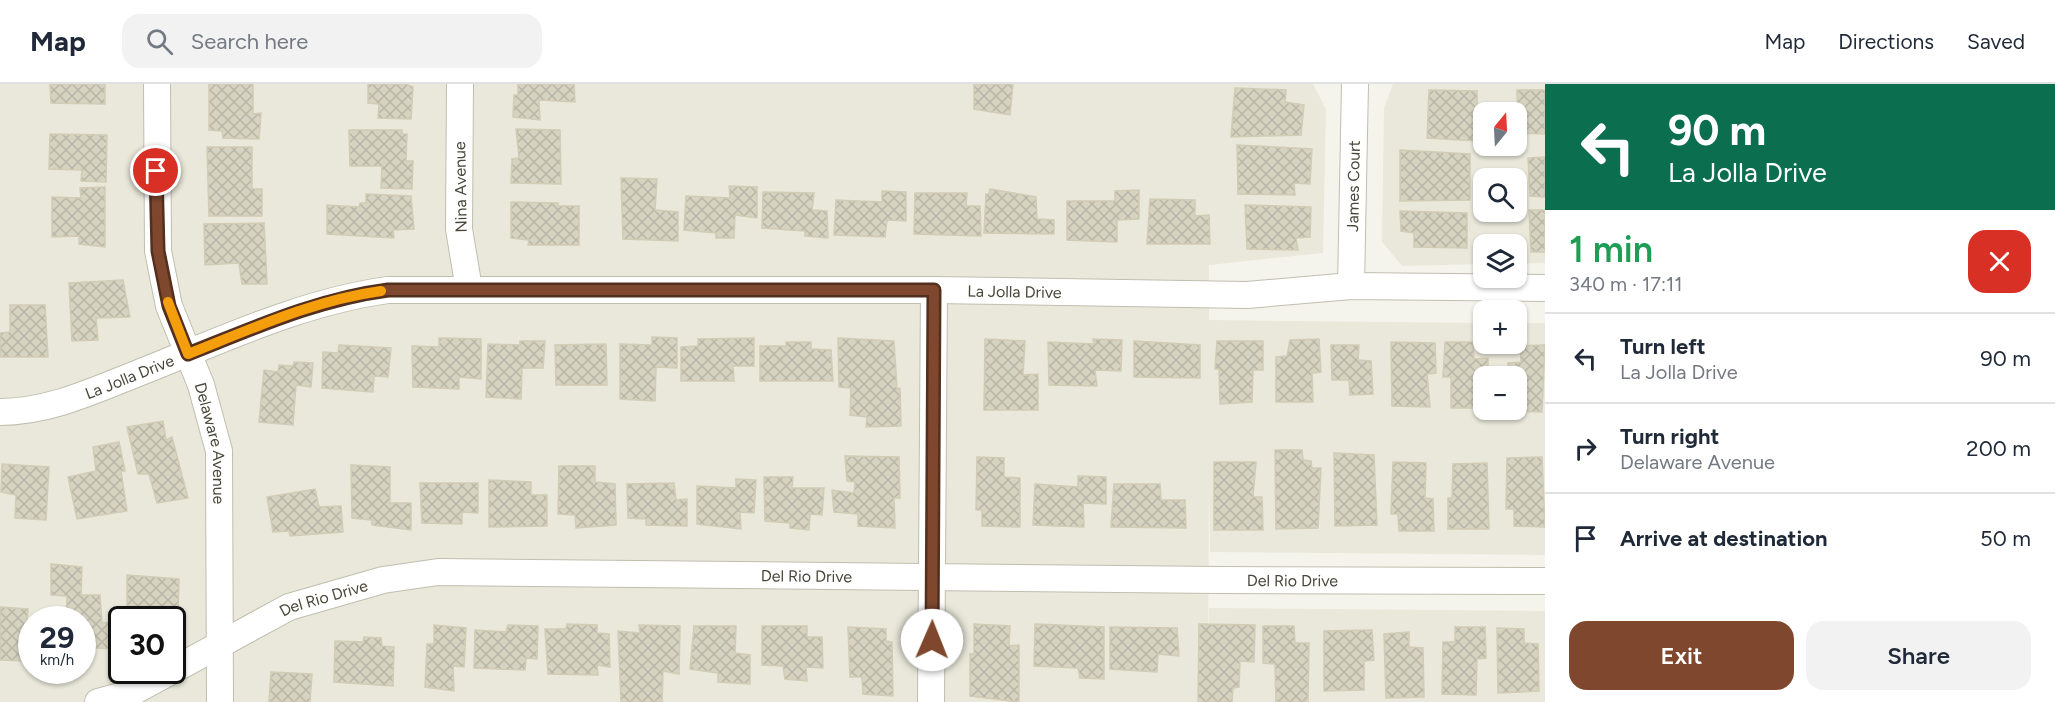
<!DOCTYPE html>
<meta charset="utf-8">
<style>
:root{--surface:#fff;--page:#f2f2f3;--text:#1f2937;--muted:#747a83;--line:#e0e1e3;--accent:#7f482e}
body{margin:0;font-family:Figtree,sans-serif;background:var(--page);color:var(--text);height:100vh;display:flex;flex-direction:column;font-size:22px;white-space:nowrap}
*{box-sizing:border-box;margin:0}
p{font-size:20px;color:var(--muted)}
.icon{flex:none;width:33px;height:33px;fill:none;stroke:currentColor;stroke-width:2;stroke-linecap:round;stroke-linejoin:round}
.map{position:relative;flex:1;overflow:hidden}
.panel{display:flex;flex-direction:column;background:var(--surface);width:510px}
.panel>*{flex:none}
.top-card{background:#0b6e4f;color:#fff;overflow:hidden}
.needle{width:39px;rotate:18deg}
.tools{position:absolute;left:1473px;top:18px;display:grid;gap:12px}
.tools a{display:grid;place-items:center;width:54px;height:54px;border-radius:12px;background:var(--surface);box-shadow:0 2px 4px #0004;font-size:30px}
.speed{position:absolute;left:18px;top:522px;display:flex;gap:12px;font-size:30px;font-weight:700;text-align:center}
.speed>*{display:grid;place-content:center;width:78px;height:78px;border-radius:50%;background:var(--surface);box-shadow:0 2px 4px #0004;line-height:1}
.speed small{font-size:15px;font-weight:400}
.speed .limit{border:3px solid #111;border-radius:9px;background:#fff;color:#111}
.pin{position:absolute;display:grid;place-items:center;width:51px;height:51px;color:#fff;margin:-26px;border:3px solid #fff;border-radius:50%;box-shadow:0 2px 6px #0007}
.me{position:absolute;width:66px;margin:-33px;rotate:1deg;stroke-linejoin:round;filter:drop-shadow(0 0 4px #0008)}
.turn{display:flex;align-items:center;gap:21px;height:126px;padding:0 24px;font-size:27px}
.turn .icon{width:78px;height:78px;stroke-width:2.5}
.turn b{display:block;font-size:42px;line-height:51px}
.round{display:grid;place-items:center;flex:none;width:63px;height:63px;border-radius:18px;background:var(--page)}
.head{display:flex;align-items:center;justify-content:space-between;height:102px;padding:0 24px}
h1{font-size:36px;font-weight:600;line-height:45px;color:#1e9e55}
.action{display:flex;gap:12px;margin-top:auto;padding:12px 24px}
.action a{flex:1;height:69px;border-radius:18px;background:var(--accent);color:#fff;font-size:24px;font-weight:600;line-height:69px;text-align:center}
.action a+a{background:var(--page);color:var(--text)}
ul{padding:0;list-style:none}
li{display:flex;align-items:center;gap:18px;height:90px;padding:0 24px;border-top:2px solid var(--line)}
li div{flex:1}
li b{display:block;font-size:22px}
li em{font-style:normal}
header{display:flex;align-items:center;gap:36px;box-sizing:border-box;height:84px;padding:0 30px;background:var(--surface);border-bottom:2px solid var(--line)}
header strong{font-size:28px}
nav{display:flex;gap:33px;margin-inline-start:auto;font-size:21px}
.search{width:420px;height:54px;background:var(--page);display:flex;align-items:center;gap:15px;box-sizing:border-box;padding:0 21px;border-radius:18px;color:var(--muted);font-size:22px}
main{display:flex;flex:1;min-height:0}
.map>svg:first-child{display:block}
.residential{fill:#e9e8da;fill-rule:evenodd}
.building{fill:url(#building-cross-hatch);stroke:#d2ccb5;stroke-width:1.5}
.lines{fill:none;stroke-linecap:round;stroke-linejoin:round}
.minor-casing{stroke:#c1beae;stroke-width:28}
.minor{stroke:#fff;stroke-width:26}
.route-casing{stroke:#532f1e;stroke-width:15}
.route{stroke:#7f482e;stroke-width:10}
.slow{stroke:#f59e0b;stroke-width:10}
.labels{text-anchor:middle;stroke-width:6;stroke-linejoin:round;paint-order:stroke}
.street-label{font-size:16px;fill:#4a4739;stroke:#fff}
</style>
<header>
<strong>Map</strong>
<div class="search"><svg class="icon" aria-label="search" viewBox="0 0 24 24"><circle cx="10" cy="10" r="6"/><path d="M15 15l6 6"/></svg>Search here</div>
<nav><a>Map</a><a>Directions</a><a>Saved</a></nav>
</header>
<main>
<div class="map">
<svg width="1545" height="618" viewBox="0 0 1545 618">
<defs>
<pattern id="building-cross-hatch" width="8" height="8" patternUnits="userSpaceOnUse" patternTransform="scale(1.5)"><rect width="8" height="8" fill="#d7d3c1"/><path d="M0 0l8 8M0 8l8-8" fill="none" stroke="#bab6a7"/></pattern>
</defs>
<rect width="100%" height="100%" fill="#f5f4ec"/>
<path class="residential" d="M0 0H1313L1326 25 1323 169 1209 181V236L1483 239 1484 260H1516L1517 239H1545V471L1210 468 1209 404 1208 567 1209 524 1545 527V618H0ZM1484 292H1516V326H1484ZM32 536H82V586H32ZM122 536H172V586H122Z
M1393 0H1545V179L1517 180 1516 160H1484L1483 180 1402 182 1382 158 1384 24ZM1484 28H1516V62H1484ZM1484 94H1516V128H1484Z"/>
<path class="building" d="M50 0H105V20L51 19Z
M209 0H253V30L261 29 259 55 223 54 222 47 209 46Z
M368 0H406L413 3 411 35 378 34 379 20 368 19Z
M518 0H574L575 18 539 16 540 36 513 33 514 11H518Z
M974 0H1013L1010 31 974 25Z
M1235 4 1286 6 1285 18 1304 21 1301 51 1231 53Z
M1429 6 1477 7 1478 57 1427 54Z
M1517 6H1545V50L1518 49Z
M516 45 560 46 561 100 511 99 512 75 519 74Z
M349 46H402V50H407L406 77H413L412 105 381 104 382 82H350Z
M50 50 107 51 106 98 81 97 82 86 49 85Z
M1237 61 1312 65 1310 100 1294 99 1295 111 1238 110Z
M207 63H252V105H262V132H209Z
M1400 66 1470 70V116L1400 117Z
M1545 73V113L1530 112 1528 74Z
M621 94 657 95 655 126 678 128V157L623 155Z
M729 102 757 103V134L735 131 734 154H716V149L684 146 686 112 730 114Z
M105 103V163L79 160V152L52 153V113L81 114 80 104Z
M990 105 1036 113 1037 135 1054 136V150L984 149 986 110H989Z
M1139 106V135L1117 136V158L1067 156V117H1115V107Z
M882 107 906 108V137L887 136 885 153 834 151 836 116 882 118Z
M763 108 814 109 812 126 827 127 828 154 805 152V147L762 144Z
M915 109H967L966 122H980L981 152 914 150Z
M366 110 411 112 414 145 393 146 394 154 327 150V121L359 123 360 119H366Z
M1150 115 1195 116V132L1209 131 1210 160H1147Z
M511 118 558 119V122H579V161H528L529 156 511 154Z
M1245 121 1311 123 1310 153 1296 154 1298 166 1247 165Z
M1529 126H1545V168H1531Z
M1400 127 1467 129V164L1414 163V149L1401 147Z
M264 139 267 200H242L239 179 205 181 204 140Z
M123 196 130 233 96 234 98 256 72 257 69 199Z
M10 221H45L48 273H0V249L10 248Z
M652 253 677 254V284L656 283 655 317 620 315V260L652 261Z
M439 254 481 255V295L459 293V305L413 303 412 262 439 263Z
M754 254V282H733L734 297H681V263L698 262V255Z
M838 254 894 257 897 305 900 304 901 342 866 343 867 333 850 331 851 304 839 303Z
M985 255 1025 257 1023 291 1038 290V326H984Z
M1093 255 1122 256 1121 287 1095 286 1097 302 1049 301 1048 258 1094 260Z
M1319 255 1321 288 1312 289 1313 318H1276V273L1287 272 1290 256Z
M520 257H545L543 284H522L521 315 486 313 488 260 520 261Z
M1134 257 1200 261V294L1134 293Z
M1217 257H1263V286H1253L1252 318 1220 320 1219 285H1215Z
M786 258H811V265L831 266 833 297H760V262H786Z
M1391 258 1435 259 1436 289 1427 290 1430 323 1392 322Z
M1445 258H1473L1474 275 1488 274V292H1484V324H1451V293H1443Z
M606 260 607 301H556L555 261Z
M339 261 391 264 388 293 374 292 373 308 322 304 323 268 338 269Z
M1331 261H1359L1358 276 1371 277 1373 310 1350 311 1349 296H1332Z
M1545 261 1542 328 1507 327 1516 326V292H1508V279L1521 278 1520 262Z
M294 278 313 279 311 303 296 301 293 341 259 338 264 286 278 288 279 281 293 282Z
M163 337 166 356 172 353 188 414 157 419 149 390H138L127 343Z
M119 358 125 387H121L127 427 77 435 68 393 96 387 93 363Z
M1275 366H1302L1303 376 1311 377 1312 384H1321L1318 444 1276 445Z
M1334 369 1374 371 1377 441 1335 442Z
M845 372 899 373 900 414H894L895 444 858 442V430L834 428 832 406 854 409 855 398 847 397Z
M977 373 1004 374V393L1020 394V443L982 442V426H976Z
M1542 373 1545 443 1514 442V425H1506L1507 374Z
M1214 378H1256L1253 413H1262L1263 446H1214Z
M1393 378 1426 379 1425 414 1433 415 1434 447H1399L1398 430H1391Z
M1487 379 1489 445H1448V414H1452L1453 380Z
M2 380 49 383 46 436 15 434 16 411 1 408Z
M351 381 390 383V419H411V446L372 441V436L352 434Z
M559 382H595V398L615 400 616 441 576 444 575 431 558 430Z
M1078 392 1106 393V420L1083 419 1084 443 1033 441 1035 400 1078 403Z
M764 393H793L792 404H824L822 431 810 430 809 446 790 444V439L765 437Z
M736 395 756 396 754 429 740 428 741 445 697 440V402L736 404Z
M489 396 531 398V411H547V442L489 443Z
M420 399H478V429L462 428V440L422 439Z
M674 399 676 416 687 415V442L646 441V435L628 434 627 400Z
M1114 400H1160L1161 416H1185L1186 444 1111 443Z
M315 405 319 423 341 422 343 448 290 452 289 447 273 448 267 413Z
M51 480 82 483 81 511H100L102 539 111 538 112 565 82 563V536H66L67 512 51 511Z
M127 491 179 495 178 530 147 529V536H127Z
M0 523 28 525 24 577 0 576Z
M567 540 597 541V549L609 550 610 583 597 581 598 591 548 590 545 545H566Z
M974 540 1010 542 1009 562 1019 561V618L970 612V570H974Z
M1035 540 1104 543V595L1080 594 1078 584 1034 582Z
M1199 540 1255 541 1254 578 1240 577 1239 603 1233 604 1232 618H1198Z
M434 541 466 544 464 583 453 582 454 607 425 603 427 560H434Z
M508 541 538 542 537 575 526 574 525 586 474 584 475 546 506 548Z
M639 541 680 542 679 590 663 587 662 618H621L618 547 640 549Z
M694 542H736L735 569 750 571V600L718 598V589L690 585Z
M762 542H807V553H822L823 584 806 583 807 597 785 595 783 582 762 581Z
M1263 542H1294L1295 559H1309L1308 618H1276L1275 580 1263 579Z
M848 543 886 545V557L892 558 893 612 863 610 862 593H850Z
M1110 543 1177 544 1179 572 1158 570 1157 588 1110 585Z
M1455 543H1485L1486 574 1477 575 1476 611 1442 610 1443 558H1455Z
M1497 544 1524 545V559L1538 560 1539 607 1498 609Z
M1372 546 1374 576 1364 577V606L1324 607V547Z
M1409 548V563L1423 564 1424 613 1386 614 1384 550Z
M364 553 381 554 382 562 394 563 393 602 334 598 335 557 363 558Z
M271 588 312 590 310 618H269Z"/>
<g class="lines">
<g class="minor-casing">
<g id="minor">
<path id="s1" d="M157 0 158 167 169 222 201 301 219 367 220 618"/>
<path d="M460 0 459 145 469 205"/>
<path id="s2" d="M1351 202 1355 0"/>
<path id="s3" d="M0 328C48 328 93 307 136 290 218 258 300 218 388 206H934L1247 211 1351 202 1545 204"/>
<path id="s4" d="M98 618 131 609 289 523 383 496 438 488 1219 496 1545 497"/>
<path d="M931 618 934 206"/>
</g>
</g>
<use href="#minor" class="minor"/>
</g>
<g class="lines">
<g class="route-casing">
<path id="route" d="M156 87 158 167 169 222 188 270C254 244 318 215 388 206H934L932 556"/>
</g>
<use href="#route" class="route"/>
<path class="slow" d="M168 218 188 270C251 245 314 216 381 207"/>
</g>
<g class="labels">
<g class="street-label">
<text dy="6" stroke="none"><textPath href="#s2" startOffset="100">James Court</textPath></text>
<text transform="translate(460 103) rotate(-91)" y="6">Nina Avenue</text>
<text dy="6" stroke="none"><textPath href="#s3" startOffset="1035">La Jolla Drive</textPath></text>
<text dy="6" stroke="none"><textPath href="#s3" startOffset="135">La Jolla Drive</textPath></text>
<text dy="6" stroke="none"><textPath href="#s1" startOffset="368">Delaware Avenue</textPath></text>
<text dy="6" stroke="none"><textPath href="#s4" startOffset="736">Del Rio Drive</textPath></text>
<text dy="6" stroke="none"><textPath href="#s4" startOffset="1222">Del Rio Drive</textPath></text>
<text dy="6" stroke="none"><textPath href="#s4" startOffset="250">Del Rio Drive</textPath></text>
</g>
</g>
</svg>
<div class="tools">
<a><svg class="needle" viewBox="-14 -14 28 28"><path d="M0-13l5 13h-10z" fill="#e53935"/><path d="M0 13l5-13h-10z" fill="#747a83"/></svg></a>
<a><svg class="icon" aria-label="search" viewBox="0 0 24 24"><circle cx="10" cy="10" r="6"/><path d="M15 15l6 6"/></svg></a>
<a><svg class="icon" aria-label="layers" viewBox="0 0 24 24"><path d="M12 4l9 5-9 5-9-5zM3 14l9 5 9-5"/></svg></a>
<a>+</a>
<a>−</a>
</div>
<div class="speed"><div>29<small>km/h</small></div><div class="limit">30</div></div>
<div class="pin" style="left:156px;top:87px;background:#d93025"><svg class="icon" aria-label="arrive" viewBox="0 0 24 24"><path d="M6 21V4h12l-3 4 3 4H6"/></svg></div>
<svg class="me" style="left:932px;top:556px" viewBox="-20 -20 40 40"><circle r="19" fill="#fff"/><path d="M0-13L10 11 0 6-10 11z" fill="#7f482e"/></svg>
</div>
<section class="panel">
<div class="top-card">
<div class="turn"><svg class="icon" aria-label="left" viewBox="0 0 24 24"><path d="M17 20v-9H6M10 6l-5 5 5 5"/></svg><div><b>90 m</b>La Jolla Drive</div></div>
</div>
<div class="head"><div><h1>1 min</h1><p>340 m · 17:11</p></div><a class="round" style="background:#d93025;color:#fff"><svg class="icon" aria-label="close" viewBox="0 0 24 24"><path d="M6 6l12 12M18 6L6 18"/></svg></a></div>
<ul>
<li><svg class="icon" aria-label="left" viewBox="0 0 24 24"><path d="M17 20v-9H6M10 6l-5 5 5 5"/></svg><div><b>Turn left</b><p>La Jolla Drive</p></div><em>90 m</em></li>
<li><svg class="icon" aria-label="right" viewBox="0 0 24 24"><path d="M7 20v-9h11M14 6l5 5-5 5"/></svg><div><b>Turn right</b><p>Delaware Avenue</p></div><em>200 m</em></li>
<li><svg class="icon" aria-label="arrive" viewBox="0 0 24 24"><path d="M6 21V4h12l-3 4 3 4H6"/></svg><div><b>Arrive at destination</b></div><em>50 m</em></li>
</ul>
<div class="action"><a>Exit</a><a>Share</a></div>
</section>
</main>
